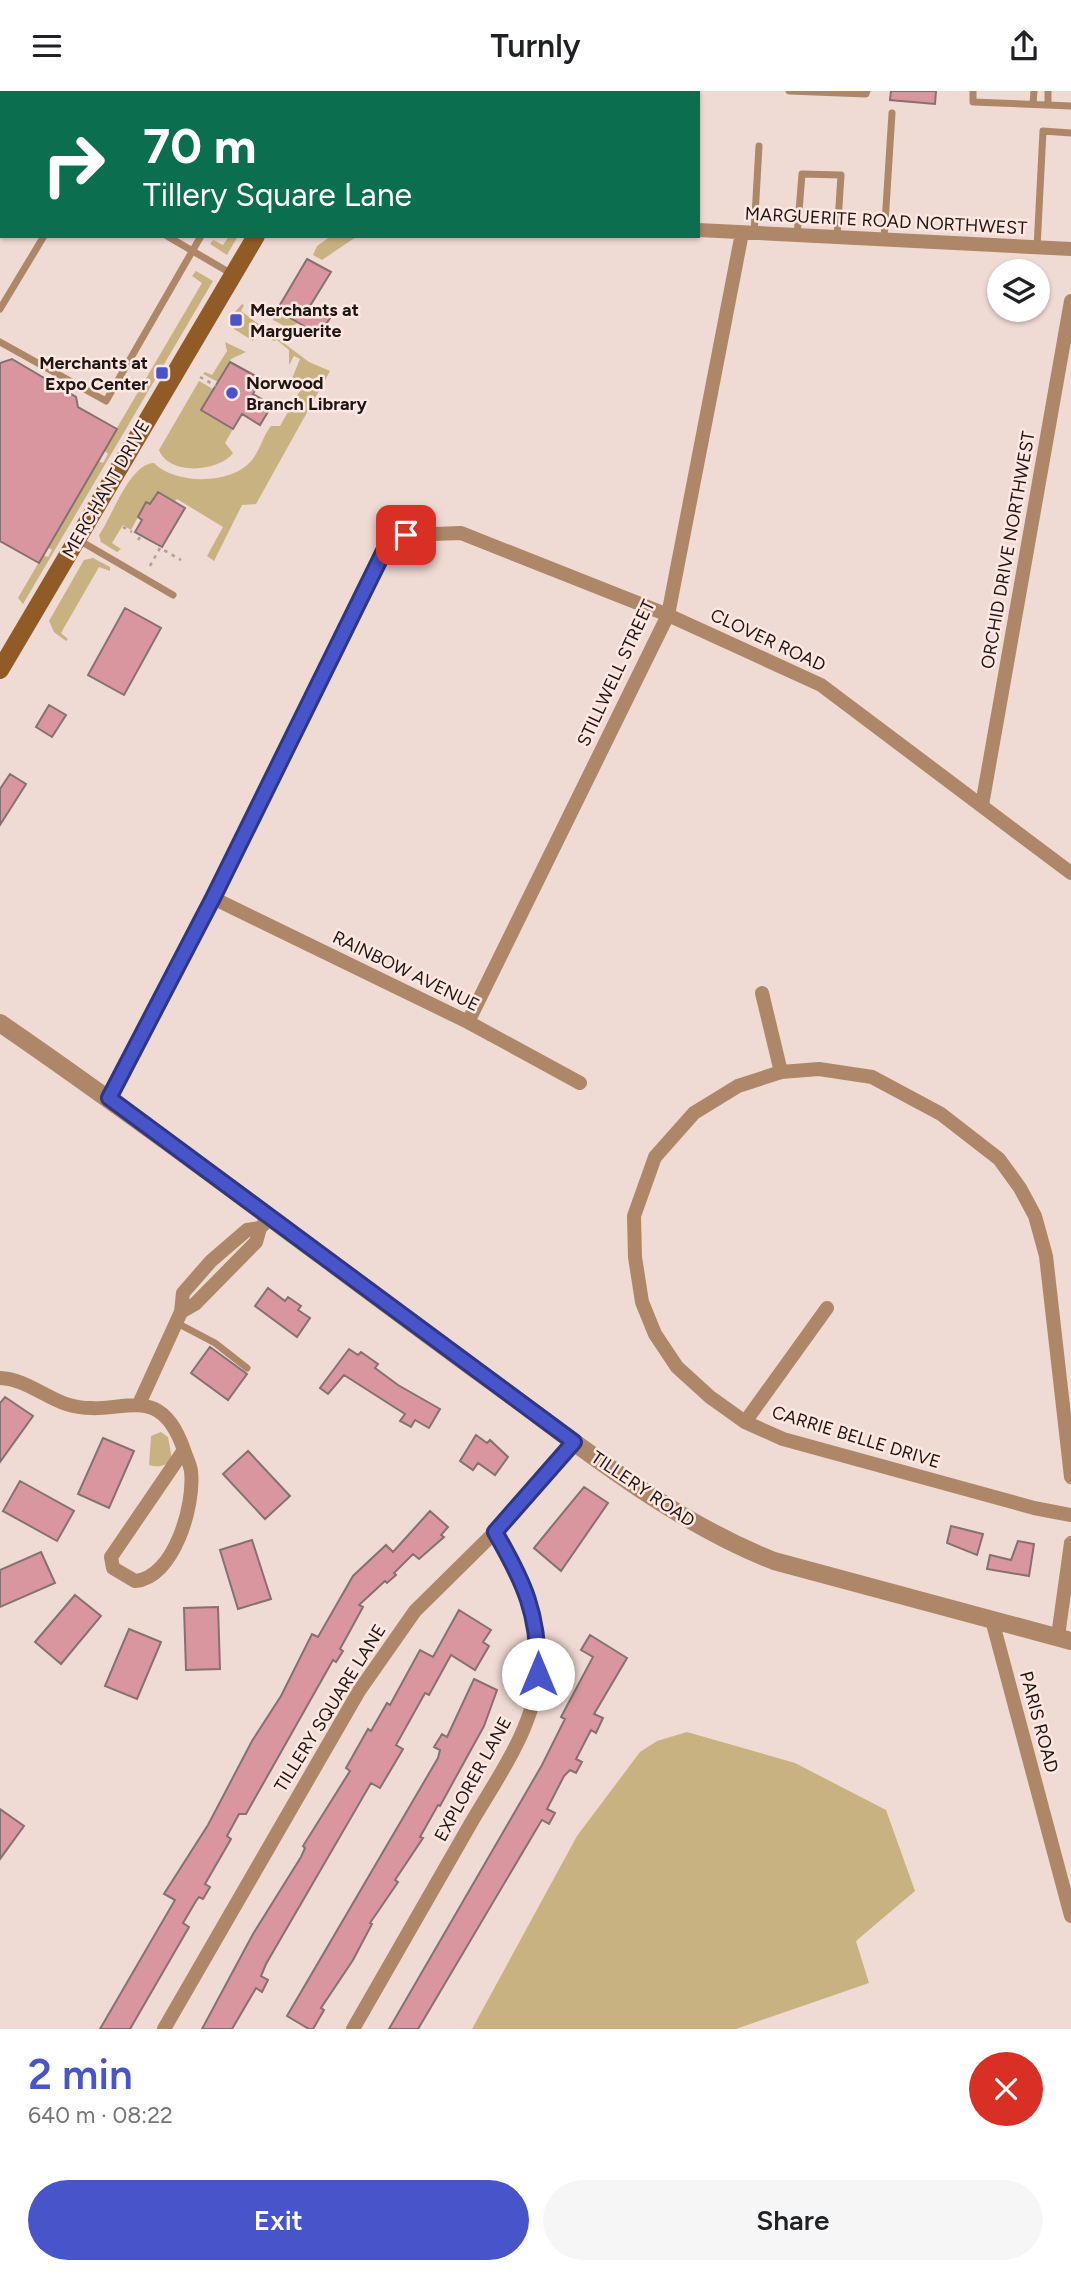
<!DOCTYPE html>
<meta charset="utf-8">
<style>
:root{--surface:#fff;--page:#f6f6f6;--text:#202124;--muted:#757577;--accent:#4854c9}
body{margin:0;font-family:Figtree,sans-serif;background:var(--page);color:var(--text);height:100vh;display:flex;flex-direction:column;font-size:26px;white-space:nowrap}
*{box-sizing:border-box;margin:0}
p{font-size:23px;color:var(--muted)}
.icon{flex:none;width:38px;height:38px;fill:none;stroke:currentColor;stroke-width:2;stroke-linecap:round;stroke-linejoin:round}
.map{position:relative;height:1938px;overflow:hidden}
.panel{display:flex;flex-direction:column;background:var(--surface);flex:1}
.panel>*{flex:none}
.banner{position:absolute;left:0px;top:0px;width:700px;height:147px;box-shadow:0 2px 5px #0004;background:#0b6e4f;color:#fff;overflow:hidden}
.buttons{position:absolute;left:987px;top:168px;display:grid;gap:14px}
.buttons a{display:grid;place-items:center;width:63px;height:63px;border-radius:50%;background:var(--surface);box-shadow:0 2px 5px #0004;font-size:35px}
.pin{position:absolute;display:grid;place-items:center;width:60px;height:60px;color:#fff;margin:-30px;border-radius:14px;box-shadow:0 4px 10px #0006}
.me{position:absolute;width:77px;margin:-38px;rotate:0deg;stroke-linejoin:round;filter:drop-shadow(0 0 5px #0008)}
.turn{display:flex;align-items:center;gap:24px;height:147px;padding:0 28px;font-size:32px}
.turn .icon{width:91px;height:91px;stroke-width:2.5}
.turn b{display:block;font-size:49px;line-height:60px}
.round{display:grid;place-items:center;flex:none;width:74px;height:74px;border-radius:37px;background:var(--page)}
.headline{display:flex;align-items:center;justify-content:space-between;height:119px;padding:0 28px}
h1{font-size:42px;font-weight:600;line-height:52px;color:var(--accent)}
.cta{display:flex;gap:14px;margin-top:auto;padding:14px 28px}
.cta a{flex:1;height:80px;border-radius:42px;background:var(--accent);color:#fff;font-size:28px;font-weight:600;line-height:80px;text-align:center}
.cta a+a{background:var(--page);color:var(--text)}
header{display:flex;justify-content:space-between;align-items:center;height:91px;padding:0 28px;background:var(--surface);font-size:32px;font-weight:600}
.map>svg:first-child{display:block}
.green{fill:#c9b282}
.building{fill:#da969e;stroke:#857072;stroke-width:2}
.lines{fill:none;stroke-linecap:round;stroke-linejoin:round}
.path{stroke:#b09e99;stroke-width:2.5;stroke-dasharray:3.5 5;stroke-linecap:butt}
.service{stroke:#ad8768;stroke-width:7}
.minor{stroke:#ad8768;stroke-width:14}
.tertiary{stroke:#ad8768;stroke-width:18}
.secondary{stroke:#915b28;stroke-width:18}
.route-casing{stroke:#2f3783;stroke-width:18}
.route{stroke:#4854c9;stroke-width:12}
.poi-dot{fill:#4854c9;stroke:#fee7e1;stroke-width:2.5}
.labels{text-anchor:middle;stroke-width:5;stroke-linejoin:round;paint-order:stroke}
.street-label{font-size:18px;fill:#1e1614;stroke:#fee7e1}
.poi-label{font-size:18px;font-weight:bold;fill:#1e1614;stroke:#fee7e1;text-anchor:start}
</style>
<header><svg class="icon" aria-label="menu" viewBox="0 0 24 24"><path d="M4 6h16M4 12h16M4 18h16"/></svg>Turnly<svg class="icon" aria-label="share" viewBox="0 0 24 24"><path d="M12 15V3M7 8l5-5 5 5M5 13v7h14v-7"/></svg></header>
<div class="map">
<svg width="1071" height="1938" viewBox="0 0 1071 1938">
<rect width="100%" height="100%" fill="#f0dad4"/>
<path class="green" d="M229 145H238L227 164 210 153 213 149 223 154Z
M331 145 356 146 322 169 313 164 317 155Z
M196 180 213 190 23 513 18 507 43 464 48 466 52 459 48 456 98 370 103 372 108 363 104 359 202 192 192 185Z
M242 213 244 214 241 220 309 271 330 280 324 291 256 413 242 414 214 470 207 465 223 436 177 408 174 411 158 401 150 413 146 411 131 439 123 434 112 452 121 458 117 461 101 451 99 444C112 426 130 372 154 372 175 394 232 394 252 369 260 359 263 345 271 335H280L302 296 289 295 300 268 294 265 289 274V259L277 249 273 250 264 239 257 238 253 250 234 238 233 223Z
M277 219 298 232 288 237 273 229Z
M225 251 246 261 231 268 218 291 203 283 205 281 212 284 227 260Z
M199 290 213 298 202 319 233 338 225 352 233 362C219 381 169 385 159 359Z
M93 467 110 476V480L99 476 61 542 68 548 66 550 54 541 49 530 84 469Z
M161 1341 168 1346 172 1368C166 1375 158 1377 149 1374L151 1345Z
M687 1641 795 1672 886 1719 915 1800 856 1850 869 1892 736 1938H472L577 1745 640 1661 657 1650Z"/>
<path class="building" d="M891 0H936L935 13 890 9Z
M307 168 331 181 310 215 330 227 319 244 277 219Z
M12 268 76 306 78 316 117 338 39 472 0 450V272Z
M230 271 261 288 253 303 272 314 260 334 242 323 233 338 201 319Z
M158 401 185 417 162 456 135 441 142 429 138 426 146 411 150 413Z
M125 517 161 537 124 604 88 584Z
M49 614 66 624 52 646 36 636Z
M10 683 26 693 0 734V698Z
M268 1197 285 1210 288 1206 301 1215 298 1219 310 1227 297 1246 255 1215Z
M210 1256 247 1283 228 1309 191 1282Z
M349 1258 358 1264 361 1261 378 1273 375 1277 398 1294 440 1318 429 1337 415 1329 411 1336 400 1330 405 1323 344 1284 328 1303 320 1297Z
M5 1306 33 1325 0 1371V1312Z
M476 1344 487 1352 490 1349 508 1366 495 1384 478 1372 473 1379 460 1370Z
M103 1347 134 1360 109 1417 78 1403Z
M248 1360 290 1405 265 1428 223 1383Z
M20 1390 74 1420 57 1450 3 1420Z
M584 1396 608 1412 561 1480 534 1457Z
M430 1420 448 1436 441 1444 444 1446 419 1468 413 1463 394 1482 396 1484 387 1492 385 1490 359 1514 363 1516 340 1558 343 1560 336 1571 333 1569 246 1723H239L227 1745 231 1748 205 1793 210 1796 203 1808 199 1806 196 1810 183 1832 189 1836 130 1938H100L175 1809 164 1803 208 1734 252 1650 281 1605 312 1543 318 1546 353 1485 386 1454 393 1461Z
M951 1435 983 1443 977 1464 947 1452Z
M252 1449 271 1508 238 1518 220 1459Z
M1018 1450 1034 1453 1029 1485 987 1478 990 1464 1011 1469Z
M41 1461 55 1492 0 1516V1479Z
M75 1504 101 1525 61 1573 35 1551Z
M218 1516 220 1578 186 1579 184 1517Z
M459 1519 491 1539 483 1551 489 1555 475 1579 451 1564 429 1604 425 1602 396 1654 403 1658 380 1697 371 1692 266 1873 261 1885 268 1889 262 1901 256 1897 232 1938H202L253 1843 301 1766 305 1757 303 1755 350 1680 346 1677 368 1638 371 1640 387 1612 390 1614 420 1559 433 1566Z
M129 1538 161 1551 137 1608 105 1595Z
M590 1544 627 1567 594 1623 603 1627 596 1642 591 1639 576 1668 582 1671 576 1682 570 1679 564 1685 547 1718 555 1722 549 1733 542 1729 540 1732 418 1938H389L542 1674 565 1628 561 1626 593 1566 581 1559Z
M474 1588 497 1599 484 1635 440 1715 438 1714 420 1746 423 1747 395 1789 398 1791 370 1832 372 1833 353 1869 321 1917 324 1919 313 1938H309L287 1925 438 1667 440 1659 434 1656 442 1643 447 1646Z
M0 1718 24 1735 0 1768Z"/>
<g class="lines">
<path class="path" d="M200 286 216 295
M123 436 132 441
M138 449 140 446
M150 475 160 457 181 469"/>
<path class="service" d="M789 0 866 3 867 0
M973 0V11L1071 15
M132 2 133 0
M1033 13 1034 0
M1048 14V0
M0 49 2 50
M754 142 759 55
M167 145 232 183
M797 145 802 83 841 84 837 146
M884 148 892 22
M1037 157 1043 40 1071 42
M0 218 44 145
M0 251 106 310 201 145
M77 448 173 504
M177 1232 215 1252 247 1277"/>
<path class="minor" d="M698 139 1071 158
M982 714 1071 210
M213 807 468 931 580 992
M762 902 781 981
M468 931 668 524 742 142
M109 1007 213 807 385 458 406 444 461 442 668 524 821 594 1071 782
M181 1221 195 1213 256 1151 260 1137
M0 1287C25 1288 43 1305 66 1313 118 1330 158 1284 184 1359
M139 1313 181 1221 183 1202 211 1170 247 1139 260 1137 270 1127
M745 1331 827 1217
M184 1359C186 1366 190 1373 191 1380 195 1414 174 1487 135 1490L113 1477 111 1466Z
M1071 1386 1046 1165 1035 1125 1020 1097 999 1068 941 1023 872 986 819 978 781 981 738 995 694 1022 655 1066 634 1125 635 1166 642 1211 655 1243 677 1276 710 1306 745 1331 783 1348 1034 1417 1071 1424
M992 1529 1071 1825
M1058 1545 1071 1452
M164 1938 359 1600 415 1520 495 1441 574 1351
M353 1938C391 1872 429 1806 467 1739 494 1691 535 1638 538 1581 541 1527 522 1487 495 1441"/>
<path class="tertiary" d="M0 932C163 1044 320 1165 480 1282 575 1350 665 1427 774 1470L1071 1550"/>
<path class="secondary" d="M344 2 345 0
M0 579 256 145"/>
</g>
<g class="lines">
<g class="route-casing">
<path id="route" d="M406 444 385 458 213 807 109 1007 574 1351 495 1441C524 1491 539 1523 538 1583"/>
</g>
<use href="#route" class="route"/>
</g>
<g class="poi-dot">
<rect x="229" y="222" width="14" height="14" rx="3.5"/>
<rect x="155" y="275" width="14" height="14" rx="3.5"/>
<circle cx="232" cy="302" r="7"/>
</g>
<g class="labels">
<g class="street-label">
<text transform="translate(886 130) rotate(3)" y="6">MARGUERITE ROAD NORTHWEST</text>
<text transform="translate(106 398) rotate(-60)" y="6">MERCHANT DRIVE</text>
<text transform="translate(1008 459) rotate(-80)" y="6">ORCHID DRIVE NORTHWEST</text>
<text transform="translate(768 549) rotate(25)" y="6">CLOVER ROAD</text>
<text transform="translate(616 582) rotate(-65)" y="6">STILLWELL STREET</text>
<text transform="translate(406 880) rotate(26)" y="6">RAINBOW AVENUE</text>
<text transform="translate(856 1346) rotate(17)" y="6">CARRIE BELLE DRIVE</text>
<text transform="translate(643 1398) rotate(34)" y="6">TILLERY ROAD</text>
<text transform="translate(330 1617) rotate(-58)" y="6">TILLERY SQUARE LANE</text>
<text transform="translate(1039 1631) rotate(75)" y="6">PARIS ROAD</text>
<text transform="translate(473 1688) rotate(-61)" y="6">EXPLORER LANE</text>
</g>
<g class="poi-label">
<text x="250" y="225">Merchants at<tspan x="250" dy="21">Marguerite</tspan></text>
<text x="148" y="278" text-anchor="end">Merchants at<tspan x="148" dy="21">Expo Center</tspan></text>
<text x="246" y="298">Norwood<tspan x="246" dy="21">Branch Library</tspan></text>
</g>
</g>
</svg>
<div class="buttons">
<a><svg class="icon" aria-label="layers" viewBox="0 0 24 24"><path d="M12 4l9 5-9 5-9-5zM3 14l9 5 9-5"/></svg></a>
</div>
<div class="pin" style="left:406px;top:444px;background:#d93025"><svg class="icon" aria-label="arrive" viewBox="0 0 24 24"><path d="M6 21V4h12l-3 4 3 4H6"/></svg></div>
<svg class="me" style="left:538px;top:1583px" viewBox="-20 -20 40 40"><circle r="19" fill="#fff"/><path d="M0-13L10 11 0 6-10 11z" fill="#4854c9"/></svg>
<div class="banner">
<div class="turn"><svg class="icon" aria-label="right" viewBox="0 0 24 24"><path d="M7 20v-9h11M14 6l5 5-5 5"/></svg><div><b>70 m</b>Tillery Square Lane</div></div>
</div>
</div>
<section class="panel">
<div class="headline"><div><h1>2 min</h1><p>640 m · 08:22</p></div><a class="round" style="background:#d93025;color:#fff"><svg class="icon" aria-label="close" viewBox="0 0 24 24"><path d="M6 6l12 12M18 6L6 18"/></svg></a></div>
<div class="cta"><a>Exit</a><a>Share</a></div>
</section>
